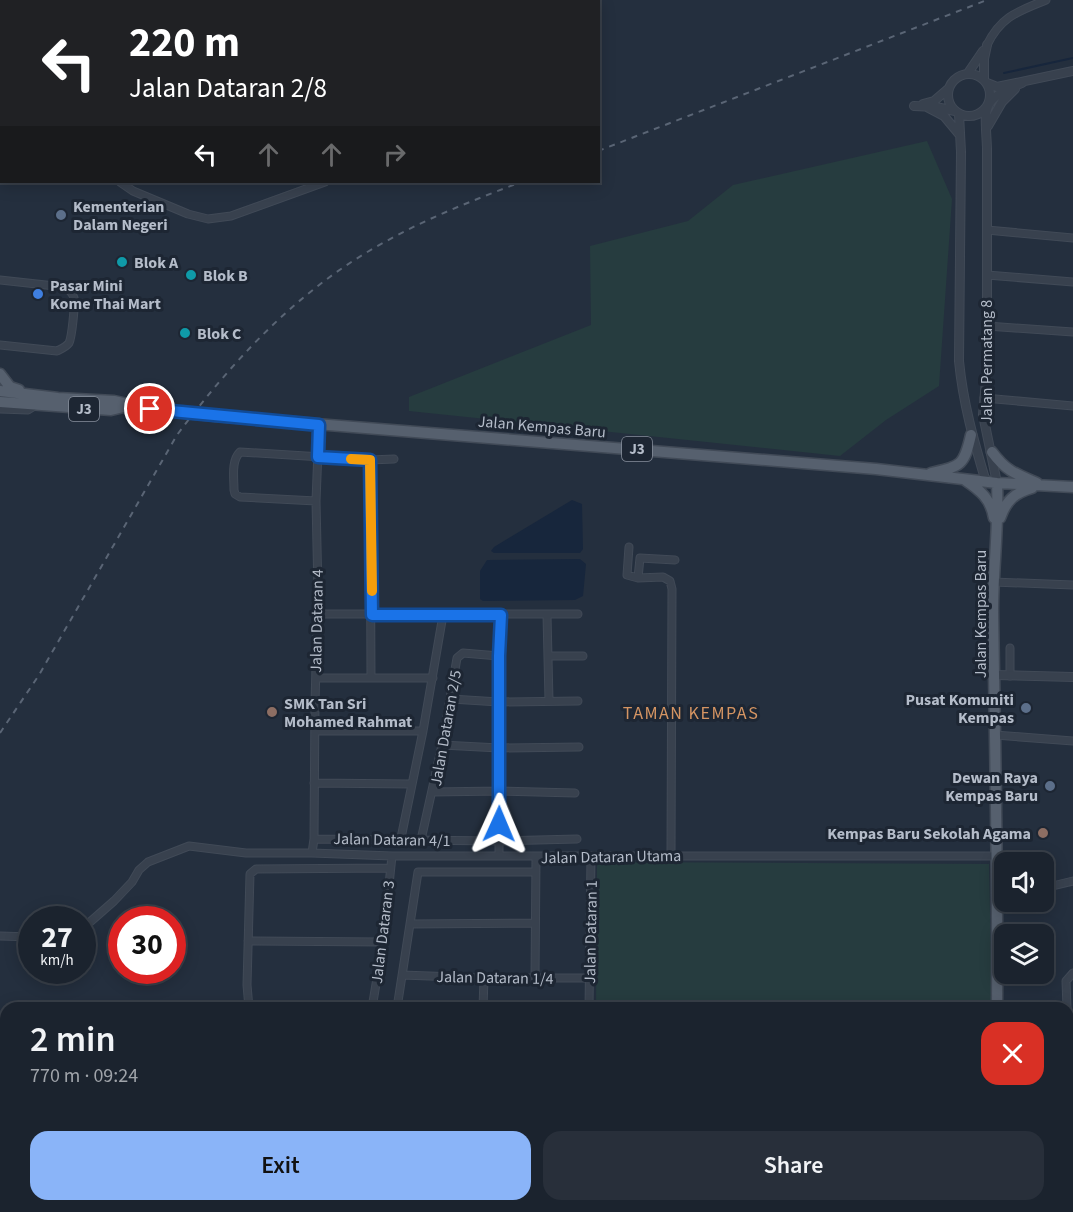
<!DOCTYPE html>
<meta charset="utf-8">
<style>
:root{--surface:#1b232e;--page:#282f3a;--text:#f1f3f6;--muted:#a0a4aa;--line:#39404a;--accent:#8ab4f8}
body{margin:0;font-family:"Source Sans 3",sans-serif;background:var(--page);color:var(--text);height:100vh;display:flex;flex-direction:column;font-size:22px;white-space:nowrap}
*{box-sizing:border-box;margin:0}
p{font-size:20px;color:var(--muted)}
.icon{flex:none;width:33px;height:33px;fill:none;stroke:currentColor;stroke-width:2;stroke-linecap:round;stroke-linejoin:round}
.map{position:relative;flex:1;overflow:hidden}
.side{position:absolute;left:0px;top:1002px;width:1074px;height:210px;display:flex;flex-direction:column;background:var(--surface);border-radius:18px 18px 0 0;box-shadow:0 3px 15px #0003,0 0 0 2px var(--line)}
.side>*{flex:none}
.guide{position:absolute;left:0px;top:0px;width:600px;height:183px;box-shadow:0 3px 15px #0003,0 0 0 2px var(--line);background:#202124;color:#fff;overflow:hidden}
.buttons{position:absolute;left:994px;top:852px;display:grid;gap:12px}
.buttons a{display:grid;place-items:center;width:60px;height:60px;border-radius:12px;background:var(--surface);box-shadow:0 3px 15px #0003,0 0 0 2px var(--line);font-size:30px}
.speed{position:absolute;left:18px;top:906px;display:flex;gap:12px;font-size:30px;font-weight:700;text-align:center}
.speed>*{display:grid;place-content:center;width:78px;height:78px;border-radius:50%;background:var(--surface);box-shadow:0 3px 15px #0003,0 0 0 2px var(--line);line-height:1}
.speed small{font-size:15px;font-weight:400}
.speed .limit{border:9px solid #d22;background:#fff;color:#111}
.pin{position:absolute;display:grid;place-items:center;width:51px;height:51px;color:#fff;margin:-26px;border:3px solid #fff;border-radius:50%;box-shadow:0 2px 6px #0007}
.me{position:absolute;width:66px;margin:-33px;rotate:1deg;stroke-linejoin:round;filter:drop-shadow(0 0 4px #0008)}
.turn{display:flex;align-items:center;gap:21px;height:126px;padding:0 30px;font-size:27px}
.turn .icon{width:78px;height:78px;stroke-width:2.5}
.turn b{display:block;font-size:42px;line-height:51px}
.lanes{display:flex;align-items:center;height:57px;padding:0 30px;background:#0003;justify-content:center;gap:30px;direction:ltr}
.lanes .off{opacity:.35}
.round{display:grid;place-items:center;flex:none;width:63px;height:63px;border-radius:18px;background:var(--page)}
.head{display:flex;align-items:center;justify-content:space-between;height:102px;padding:0 30px}
h1{font-size:36px;font-weight:600;line-height:45px}
.button{display:flex;gap:12px;margin-top:auto;padding:12px 30px}
.button a{flex:1;height:69px;border-radius:18px;background:var(--accent);color:#111;font-size:24px;font-weight:600;line-height:69px;text-align:center}
.button a+a{background:var(--page);color:var(--text)}
.map>svg:first-child{display:block}
.green{fill:#263c3f}
.water{fill:#17263c}
.lines{fill:none;stroke-linecap:round;stroke-linejoin:round}
.stream{stroke:#17263c;stroke-width:2}
.minor-casing{stroke:#414a57;stroke-width:9}
.tertiary-casing{stroke:#414a57;stroke-width:10}
.primary-casing{stroke:#414a57;stroke-width:13}
.minor{stroke:#38414e;stroke-width:7}
.tertiary{stroke:#38414e;stroke-width:8}
.primary{stroke:#56606e;stroke-width:10}
.rail{stroke:#5a6575;stroke-width:2;stroke-dasharray:6 6;stroke-linecap:butt}
.primary-bridge-casing{stroke:#414a57;stroke-width:13;stroke-linecap:butt}
.primary-bridge{stroke:#56606e;stroke-width:10}
.route-casing{stroke:#114b97;stroke-width:15}
.route{stroke:#1a73e8;stroke-width:10}
.slow{stroke:#f59e0b;stroke-width:10}
.service-dot{fill:#5c6f8a;stroke:#1d2633;stroke-width:2}
.culture-dot{fill:#0f9aa8;stroke:#1d2633;stroke-width:2}
.shop-dot{fill:#3f7fe0;stroke:#1d2633;stroke-width:2}
.education-dot{fill:#8d6e63;stroke:#1d2633;stroke-width:2}
.labels{text-anchor:middle;stroke-width:6;stroke-linejoin:round;paint-order:stroke}
.shield{fill:#1d2633;stroke:#878f9c;stroke-width:1.5}
.shield-label{font-size:15px;font-weight:bold;fill:#b4bcc9}
.poi-label{font-size:16px;font-weight:bold;fill:#b4bcc9;stroke:#1d2633;text-anchor:start}
.street-label{font-size:16px;fill:#b4bcc9;stroke:#1d2633}
.neighbourhood-label{font-size:18px;letter-spacing:1.5px;fill:#d59563;stroke:#1d2633}
</style>
<div class="map">
<svg width="1073" height="1212" viewBox="0 0 1073 1212">
<rect width="100%" height="100%" fill="#242f3e"/>
<path class="green" d="M927 141 952 199 939 386 886 420 840 456 409 411V397L591 325 590 246 688 221 733 185Z
M597 862 989 864 992 1008H596Z"/>
<path class="water" d="M572 500 582 504 583 549 580 553H494L491 551 494 547Z
M580 559 586 564 583 596 575 600 483 601 480 599V571L487 560Z"/>
<g class="lines">
<path class="stream" d="M1004 73 1073 58"/>
<g class="minor-casing">
<path id="minor" d="M75 0 76 2
M172 0 173 2
M209 0 210 2
M255 0 256 2
M194 2 200 0
M987 45C1001 16 1019 11 1046 0
M120 182 133 191 188 214 208 219 231 216 325 182
M987 230 1073 238
M987 275 1073 282
M0 280 64 287C69 290 72 292 74 298 75 305 72 337 69 343 66 347 61 349 57 351L0 345
M987 326 1073 332
M984 398 1073 406
M0 409 28 410 36 405
M370 460 371 678
M316 501 240 497 235 494 234 490C234 477 231 461 240 452L370 460 394 459
M629 547 627 575 638 578
M993 582 1073 585
M317 614H578
M547 615 549 701
M1010 648V676
M549 656H583
M316 678H433
M451 699 499 702 578 701
M315 731H423
M995 735 1073 741
M442 745 499 748 579 747
M314 783 411 784
M433 792 500 791 575 793
M401 838 423 731 443 615
M314 839 499 841 577 839
M421 840 442 745 457 658 463 653 499 656
M312 853 314 839 315 703 318 592 316 501 319 425
M671 855 672 589 670 581 663 577 638 578 640 558 675 560
M499 856V656L501 615
M1044 888 1073 881
M410 924 535 923
M82 929 114 901 132 882 139 870 148 862 189 846 246 853H312L392 856H997
M0 936 32 937
M248 941 383 942
M402 975 484 978H589
M535 978 536 857
M249 1008 247 985 250 874 256 869 390 868
M372 1008 383 942 392 856
M397 1008 418 872H536
M483 1008 484 978
M589 1008 591 856
M1067 1008 1066 981 1073 973
M1068 1047 1073 1046
M1068 1106H1073
M1068 1168H1073
M368 1206 372 1212
M855 1206 856 1212
M339 1212 347 1206
M461 1212 468 1206
M595 1212 597 1206
M629 1212 635 1206"/>
</g>
<g class="tertiary-casing">
<path id="tertiary" d="M968 73 983 51
M948 95a21 21 0 1 1 42 0a21 21 0 1 1-42 0Z
M984 79V59L987 45
M987 83 997 87 1073 71
M923 104 934 101 948 89
M914 106 936 107 955 111
M925 106 944 116 959 134
M959 114 961 152 959 361C963 403 974 442 986 482
M988 126 1002 102 1015 89
M997 483 983 415 987 369V148C985 105 980 101 1022 83
M995 675 1073 677"/>
</g>
<g class="primary-casing">
<path id="primary" d="M0 374 10 387 19 390
M0 391 58 398 114 401 150 409
M0 402 111 410 128 406
M216 416 876 469 997 483 1073 487
M992 452C1006 471 1016 474 1037 483
M931 473C961 466 964 466 971 435
M965 480C980 490 991 499 994 518
M1000 518C1006 501 1014 493 1032 488
M997 1008C998 876 995 743 993 611 993 568 999 526 997 483
M995 1212V1206"/>
</g>
<use href="#minor" class="minor"/>
<use href="#tertiary" class="tertiary"/>
<use href="#primary" class="primary"/>
<path class="rail" d="M598 151 987 0
M0 733 39 675 177 435C234 359 299 289 383 243 427 218 474 200 521 182"/>
<g class="primary-bridge-casing">
<path id="primary-bridge" d="M150 409 216 416"/>
</g>
<use href="#primary-bridge" class="primary-bridge"/>
</g>
<g class="lines">
<g class="route-casing">
<path id="route" d="M150 409 319 425 318 457 370 460 372 615H501L499 656V824"/>
</g>
<use href="#route" class="route"/>
<path class="slow" d="M351 459 370 460 372 591"/>
</g>
<g class="service-dot">
<circle cx="61" cy="215" r="6"/>
<circle cx="1026" cy="708" r="6"/>
<circle cx="1050" cy="786" r="6"/>
</g>
<g class="culture-dot">
<circle cx="122" cy="262" r="6"/>
<circle cx="191" cy="275" r="6"/>
<circle cx="185" cy="333" r="6"/>
</g>
<circle class="shop-dot" cx="38" cy="294" r="6"/>
<g class="education-dot">
<circle cx="272" cy="712" r="6"/>
<circle cx="1043" cy="833" r="6"/>
</g>
<g class="labels">
<g class="shield">
<rect x="69" y="397" width="30" height="24" rx="4.5"/>
<rect x="622" y="437" width="30" height="24" rx="4.5"/>
</g>
<g class="shield-label">
<text x="84" y="414">J3</text>
<text x="637" y="454">J3</text>
</g>
<g class="poi-label">
<text x="73" y="212">Kementerian<tspan x="73" dy="18">Dalam Negeri</tspan></text>
<text x="134" y="268">Blok A</text>
<text x="203" y="281">Blok B</text>
<text x="50" y="291">Pasar Mini<tspan x="50" dy="18">Kome Thai Mart</tspan></text>
<text x="197" y="339">Blok C</text>
<text x="1014" y="705" text-anchor="end">Pusat Komuniti<tspan x="1014" dy="18">Kempas</tspan></text>
<text x="284" y="709">SMK Tan Sri<tspan x="284" dy="18">Mohamed Rahmat</tspan></text>
<text x="1038" y="783" text-anchor="end">Dewan Raya<tspan x="1038" dy="18">Kempas Baru</tspan></text>
<text x="1031" y="839" text-anchor="end">Kempas Baru Sekolah Agama</text>
</g>
<g class="street-label">
<text transform="translate(986 362) rotate(-90)" y="6">Jalan Permatang 8</text>
<text transform="translate(542 426) rotate(5)" y="6">Jalan Kempas Baru</text>
<text transform="translate(980 614) rotate(-90)" y="6">Jalan Kempas Baru</text>
<text transform="translate(316 621) rotate(-89)" y="6">Jalan Dataran 4</text>
<text transform="translate(445 728) rotate(-80)" y="6">Jalan Dataran 2/5</text>
<text transform="translate(392 839) rotate(1)" y="6">Jalan Dataran 4/1</text>
<text transform="translate(611 856) rotate(-1)" y="6">Jalan Dataran Utama</text>
<text transform="translate(382 932) rotate(-83)" y="6">Jalan Dataran 3</text>
<text transform="translate(590 932) rotate(-89)" y="6">Jalan Dataran 1</text>
<text transform="translate(495 977) rotate(1)" y="6">Jalan Dataran 1/4</text>
</g>
<g class="neighbourhood-label">
<text x="691" y="719">TAMAN KEMPAS</text>
</g>
</g>
</svg>
<div class="buttons">
<a><svg class="icon" aria-label="sound" viewBox="0 0 24 24"><path d="M4 9h4l5-4v14l-5-4H4zM17 9q2 3 0 6"/></svg></a>
<a><svg class="icon" aria-label="layers" viewBox="0 0 24 24"><path d="M12 4l9 5-9 5-9-5zM3 14l9 5 9-5"/></svg></a>
</div>
<div class="speed"><div>27<small>km/h</small></div><div class="limit">30</div></div>
<div class="pin" style="left:150px;top:409px;background:#d93025"><svg class="icon" aria-label="arrive" viewBox="0 0 24 24"><path d="M6 21V4h12l-3 4 3 4H6"/></svg></div>
<svg class="me" style="left:499px;top:824px" viewBox="-20 -20 40 40"><path d="M0-17L14 15 0 8-14 15z" fill="#1a73e8" stroke="#fff" stroke-width="4"/></svg>
<div class="guide">
<div class="turn"><svg class="icon" aria-label="left" viewBox="0 0 24 24"><path d="M17 20v-9H6M10 6l-5 5 5 5"/></svg><div><b>220 m</b>Jalan Dataran 2/8</div></div>
<div class="lanes"><svg class="icon" aria-label="left" viewBox="0 0 24 24"><path d="M17 20v-9H6M10 6l-5 5 5 5"/></svg><svg class="icon off" aria-label="ahead" viewBox="0 0 24 24"><path d="M12 20V5M6 11l6-6 6 6"/></svg><svg class="icon off" aria-label="ahead" viewBox="0 0 24 24"><path d="M12 20V5M6 11l6-6 6 6"/></svg><svg class="icon off" aria-label="right" viewBox="0 0 24 24"><path d="M7 20v-9h11M14 6l5 5-5 5"/></svg></div>
</div>
<section class="side">
<div class="head"><div><h1>2 min</h1><p>770 m · 09:24</p></div><a class="round" style="background:#d93025;color:#fff"><svg class="icon" aria-label="close" viewBox="0 0 24 24"><path d="M6 6l12 12M18 6L6 18"/></svg></a></div>
<div class="button"><a>Exit</a><a>Share</a></div>
</section>
</div>
